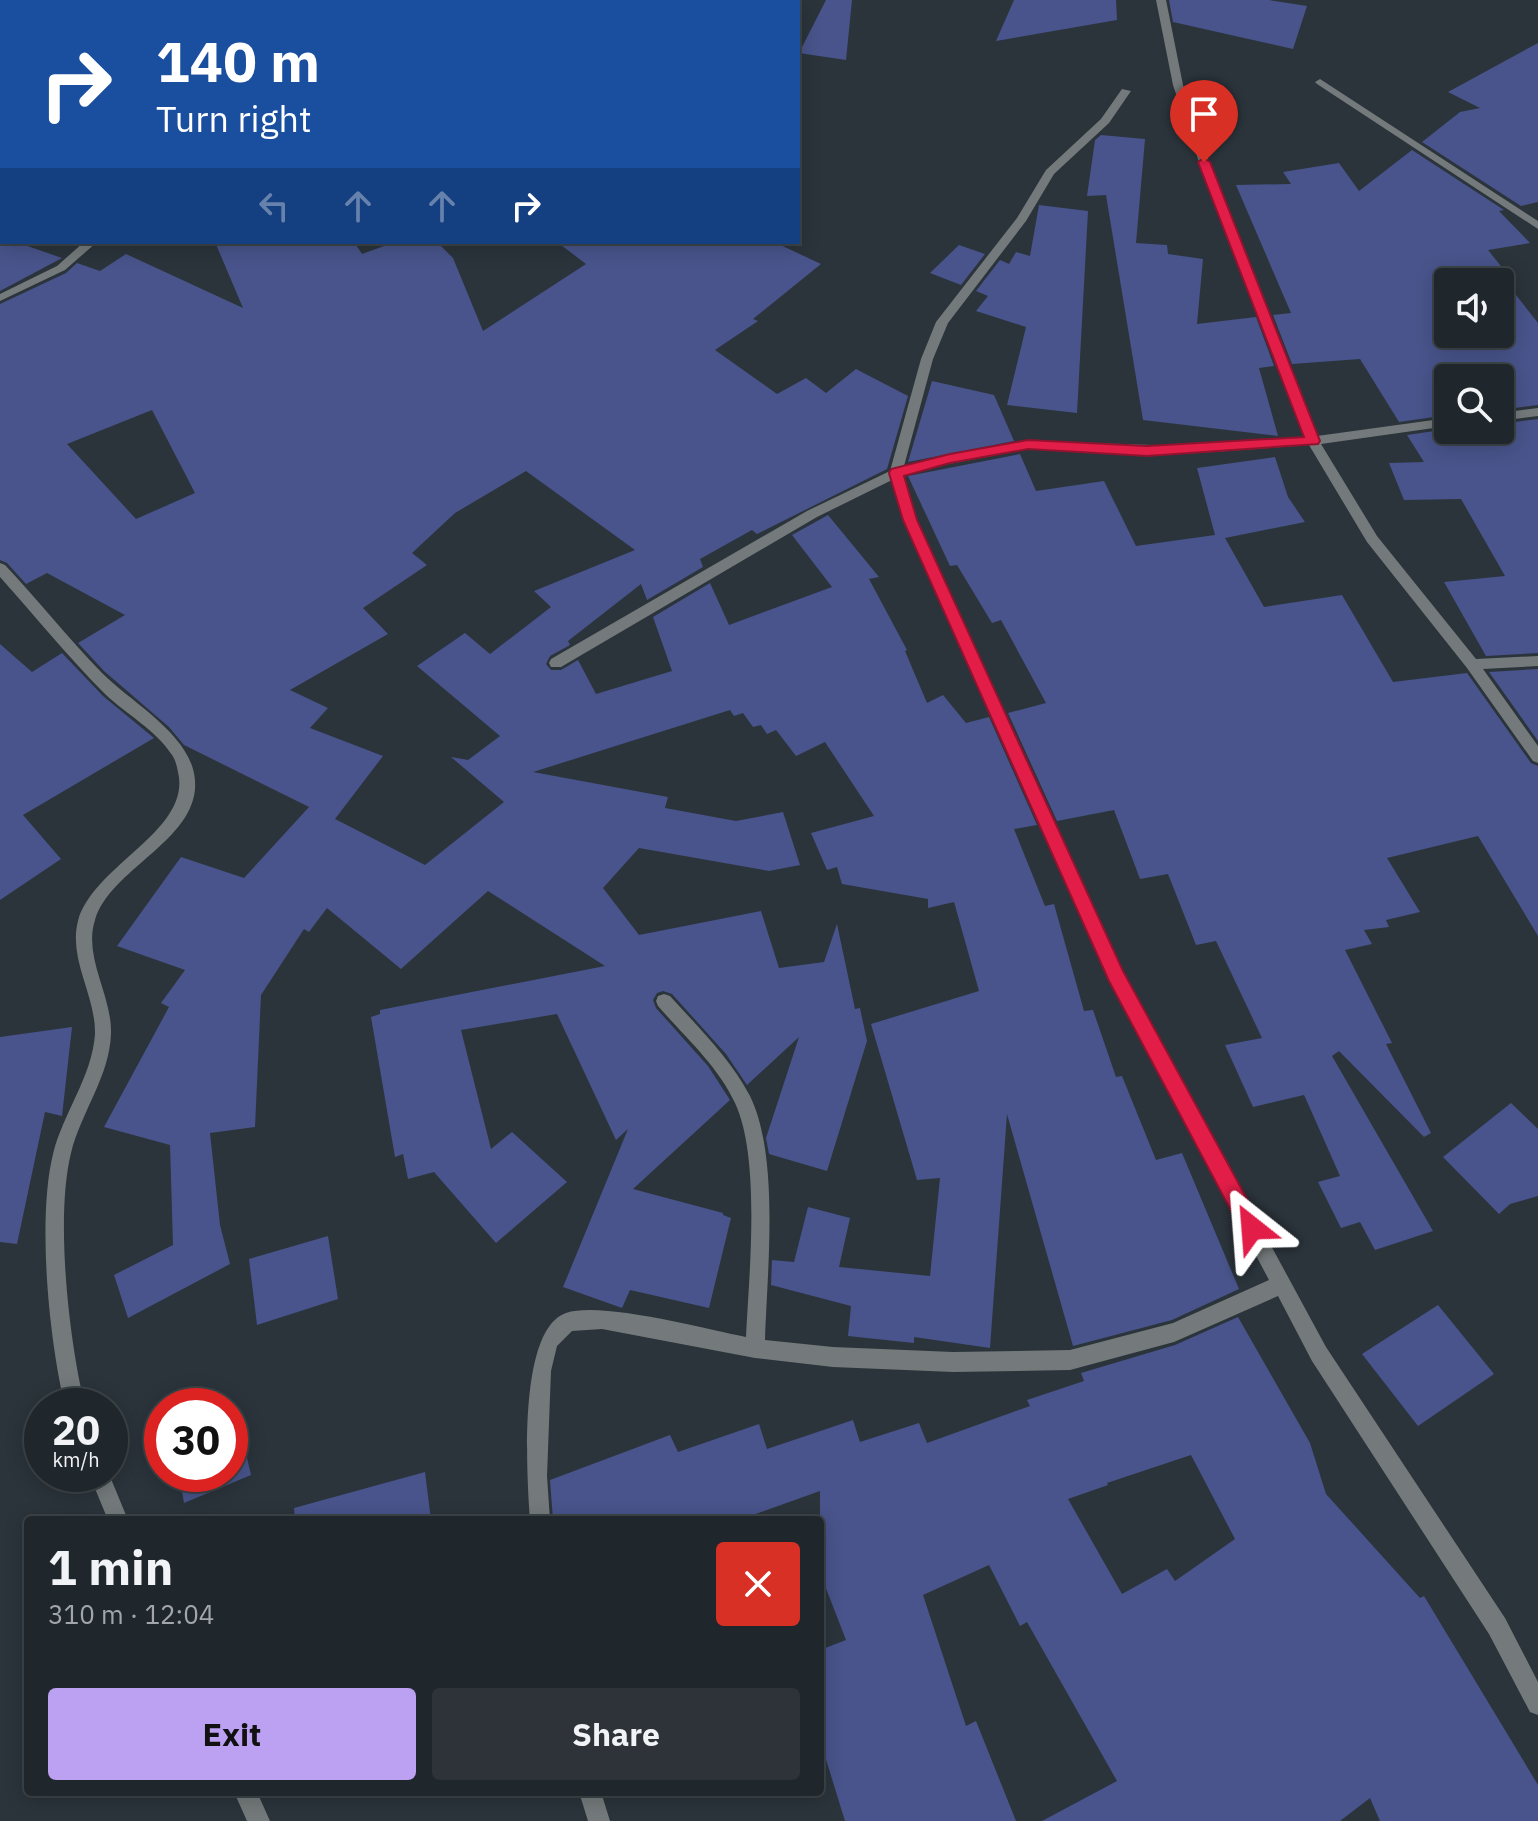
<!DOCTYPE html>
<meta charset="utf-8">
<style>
:root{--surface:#20272c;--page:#2d3338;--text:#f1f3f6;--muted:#a2a5a9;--line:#3d4448;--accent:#bca0f2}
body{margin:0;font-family:"IBM Plex Sans",sans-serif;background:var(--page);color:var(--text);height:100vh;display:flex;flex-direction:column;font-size:30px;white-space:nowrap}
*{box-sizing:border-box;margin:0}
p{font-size:26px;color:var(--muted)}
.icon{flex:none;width:44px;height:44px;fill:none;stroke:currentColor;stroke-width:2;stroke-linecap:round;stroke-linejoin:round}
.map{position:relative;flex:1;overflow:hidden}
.details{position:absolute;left:24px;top:1516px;width:800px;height:280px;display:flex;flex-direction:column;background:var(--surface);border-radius:8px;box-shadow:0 4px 20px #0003,0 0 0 2px var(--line)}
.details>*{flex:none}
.guide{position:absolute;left:0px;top:0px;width:800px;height:244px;box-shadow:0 4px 20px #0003,0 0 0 2px var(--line);background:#1a4fa0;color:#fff;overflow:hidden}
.controls{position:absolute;left:1434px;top:268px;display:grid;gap:16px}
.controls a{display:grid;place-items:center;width:80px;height:80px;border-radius:8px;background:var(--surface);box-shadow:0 4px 20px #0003,0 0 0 2px var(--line);font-size:40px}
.speed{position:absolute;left:24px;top:1388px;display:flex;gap:16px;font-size:40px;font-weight:700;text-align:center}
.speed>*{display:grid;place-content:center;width:104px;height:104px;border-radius:50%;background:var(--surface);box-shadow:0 4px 20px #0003,0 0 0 2px var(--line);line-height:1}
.speed small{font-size:20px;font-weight:400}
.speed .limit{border:12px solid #d22;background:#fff;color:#111}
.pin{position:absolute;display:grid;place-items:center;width:68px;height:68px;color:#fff;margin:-82px -34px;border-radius:50% 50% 50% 0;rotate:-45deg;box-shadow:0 0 8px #0007}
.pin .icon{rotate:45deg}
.me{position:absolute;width:88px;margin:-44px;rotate:332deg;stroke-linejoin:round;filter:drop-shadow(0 0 6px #0008)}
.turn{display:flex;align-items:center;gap:28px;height:168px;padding:0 24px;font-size:36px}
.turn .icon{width:104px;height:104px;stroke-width:2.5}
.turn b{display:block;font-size:56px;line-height:68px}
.lanes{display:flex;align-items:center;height:76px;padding:0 24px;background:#0003;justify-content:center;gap:40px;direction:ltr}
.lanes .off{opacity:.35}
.round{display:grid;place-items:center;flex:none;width:84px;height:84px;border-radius:8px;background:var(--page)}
.summary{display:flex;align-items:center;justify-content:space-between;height:136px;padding:0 24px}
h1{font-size:48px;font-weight:700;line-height:60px}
.button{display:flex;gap:16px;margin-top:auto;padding:16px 24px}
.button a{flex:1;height:92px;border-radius:8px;background:var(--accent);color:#111;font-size:32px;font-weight:700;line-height:92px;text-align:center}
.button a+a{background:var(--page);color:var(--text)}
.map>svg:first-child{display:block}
.building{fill:#48548b;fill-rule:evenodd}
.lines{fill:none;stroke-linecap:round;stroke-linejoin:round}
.street{fill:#747a7b;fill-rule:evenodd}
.route{fill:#e11d48;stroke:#92132f;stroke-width:2}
</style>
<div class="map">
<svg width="1538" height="1821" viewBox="0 0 1538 1821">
<rect width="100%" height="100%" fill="#2b343b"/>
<path class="building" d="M826 0H852L846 60 799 53Z
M1014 0H1116L1117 20 996 41Z
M1169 0H1269L1307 6 1293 49 1173 22Z
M1538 43V202L1521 206 1422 142 1460 112 1480 108 1448 92Z
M1101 135 1145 139 1136 243 1167 245 1168 254 1203 259 1197 324 1256 317 1274 366 1259 368 1278 436 1143 420 1106 195 1087 196 1095 140Z
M1412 150 1504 210 1499 211 1530 243 1488 250 1516 285 1509 286 1538 323V405L1500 410V378H1448V415L1399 422 1360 359 1292 364 1273 315 1291 313 1236 185 1291 184 1283 172 1339 163 1359 191ZM1448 282H1500V334H1448Z
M1039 205 1088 211 1077 413 1007 405 1026 327 976 311 988 296 976 291 1000 260 1009 264 1016 252 1030 256Z
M0 236 2 242H16L62 258 0 291Z
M215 242H354L362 254 395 242H437L453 258 483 331 586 264 557 242H774L821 264 753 319 758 321 715 350 777 394 806 378 826 393 856 369 908 396 887 469 757 534 752 530 700 559 703 567 647 600 641 584 568 641 570 645 550 656 546 664 551 670H561L578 660 596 694 672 671 653 617 710 583 729 625 832 587 792 535 828 515 879 577 869 579 907 650 905 651 927 703 943 695 966 723 989 717 1037 825 1014 829 1045 906 1054 904 1084 1011 1093 1010 1116 1077 1122 1076 1156 1160 1182 1153 1239 1289 1172 1320 1073 1346 1007 1114 990 1348 914 1337V1343L848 1336 851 1306 771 1285 772 1260 794 1262 808 1207 850 1218 839 1267 930 1276 940 1178 917 1180 871 1024 979 991 954 902 928 908V899L842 884 837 867 827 870 811 833 874 816 825 742 796 756 776 730 767 734 761 725 753 727 743 713 734 716 730 710 533 772 668 797 665 808 736 821 783 812 800 865 769 871 639 848 603 888 639 935 761 911 779 968 824 962 837 924 855 1009 860 1008 867 1041 827 1171 769 1154 766 1138 799 1037 747 1085 726 1054 672 994 663 991 657 993 653 1000 656 1008 708 1066 730 1100 633 1189 723 1213V1215L731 1218 709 1308 630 1290 622 1308 563 1287 628 1129 616 1140 557 1014 461 1030 491 1149 512 1132 567 1182 496 1243 434 1172 408 1179 403 1154 395 1157 371 1017 380 1014V1010L605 966 488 891 401 969 327 908 309 932 304 929 261 995 255 1127 210 1133 220 1225 230 1264 128 1318 114 1275 173 1245 170 1145 104 1127 169 1007 161 1003 185 970 117 946 181 857 244 878 309 807 184 745 169 727 104 671 78 643 125 615 47 573 26 584 7 563 0 560V304L66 273 77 263 100 271 126 254 243 308ZM152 410 195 493 136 519 67 444ZM526 471 635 550 534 591 551 607 490 654 465 633 417 666 500 736 468 760 451 757 504 802 425 865 335 819 383 756 310 728 328 708 290 690 388 634 363 608 427 565 412 553 455 513Z
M959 245 985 254 961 285 930 273Z
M932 381 994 395 1014 441 908 462Z
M1538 419V653L1486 656 1444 582 1505 576 1461 499 1404 500 1389 463 1424 462 1407 435 1448 429 1500 430V424Z
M1020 454 1036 491 1104 481 1136 546 1215 535 1197 468 1275 457 1288 497 1305 522 1225 538 1264 607 1342 595 1393 682 1467 673 1531 763 1538 766V936L1478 836 1387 858 1420 912 1386 920 1389 927 1364 930 1372 944 1345 950 1392 1043 1386 1044 1431 1133 1424 1137 1339 1051 1332 1056 1433 1231 1375 1250 1360 1222 1341 1228 1318 1182 1340 1176 1305 1097 1304 1095 1253 1107 1225 1045 1262 1038 1216 941 1196 945 1168 874 1140 879 1114 810 1057 821 1008 713 1046 703 1001 620 992 623 957 565 950 566 908 476Z
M0 644 32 672 62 653 103 696 154 738 23 815 61 859 0 900Z
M1538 669V741L1489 672Z
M72 1027 62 1116 45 1112 17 1244 0 1242V1037Z
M1511 1103 1538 1129V1196L1510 1204 1499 1214 1443 1157Z
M328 1236 338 1299 257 1325 249 1259Z
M1438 1305 1494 1374 1418 1426 1362 1354Z
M1238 1317 1310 1443 1326 1494 1420 1598 1424 1596 1538 1785V1821H1380L1370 1798 1340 1821H1042L1117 1781 1027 1622 1020 1626 989 1565 923 1595 966 1726 976 1721 1016 1821H845L820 1740V1650L846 1640 820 1573V1491L739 1520H553L550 1480 670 1435 678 1452 759 1424 767 1449 853 1420 860 1442 919 1423 927 1443 1030 1406 1027 1400 1084 1381 1081 1373 1175 1345ZM1191 1455 1235 1539 1175 1581 1167 1569 1122 1594 1068 1499 1108 1485 1107 1483Z
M241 1432 251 1475 184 1503 179 1474H230V1435Z
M425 1472 431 1520H295L294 1508Z"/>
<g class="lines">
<path class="street" d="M218 0H228L217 2Z
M1156 0H1166L1183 85 1209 162 1317 436 1448 418V426L1321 444 1377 536 1476 659 1538 656V666L1483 669 1538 746V763L1533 761 1467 668 1367 542 1309 445 1184 454 1028 449 922 469 903 475 917 520 1122 971 1326 1347 1505 1618 1538 1682V1715L1530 1712 1489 1634 1312 1361 1278 1296 1174 1342 1070 1370 953 1372 833 1367 755 1358 602 1329 572 1331 557 1346 551 1371 547 1476 550 1520H530C527 1477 517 1330 566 1313 601 1301 705 1329 746 1337 749 1274 761 1159 735 1103 718 1066 684 1036 658 1006L656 1001 658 996 664 994 670 996C698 1027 730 1058 750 1096 780 1158 767 1271 765 1340L833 1347 953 1352 1070 1350 1173 1323 1269 1280 1110 980 903 520 892 480 817 517 561 667H551L549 663 551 659 807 511 890 471 921 359 936 322 1017 218 1046 170 1101 119 1122 89 1131 91 1109 123 1054 174 1026 221 948 323 933 359 904 466 1028 441 1184 446 1305 437 1199 162 1173 85Z
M1320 79 1538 221V229L1317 84 1315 82Z
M84 242H97L65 270 0 301V294L57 266Z
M1538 408V416L1500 421V413Z
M0 563 5 565C38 600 68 638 102 673 130 701 182 730 193 769 211 836 111 865 95 920 83 957 112 995 111 1033 110 1076 81 1112 71 1153 55 1218 69 1341 85 1406H65C49 1340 37 1219 53 1154 63 1113 92 1077 95 1034 96 996 68 959 78 921 93 865 192 831 178 772 177 766 175 759 172 755 156 730 126 714 105 694 68 657 35 616 0 577Z
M89 1474H109L128 1520H108Z
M234 1792H257L270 1821H247Z
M579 1792H601L610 1821H588Z"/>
</g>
<path class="route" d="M1204 158 1210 162 1320 441 1318 444 1147 456 1028 449 950 463 904 476 917 520 1123 971 1259 1221 1262 1228 1259 1235 1252 1238 1244 1235 1109 981 903 520 889 473 891 469 950 454 1028 440 1147 446 1304 437 1198 162Z"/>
</svg>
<div class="controls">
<a><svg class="icon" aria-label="sound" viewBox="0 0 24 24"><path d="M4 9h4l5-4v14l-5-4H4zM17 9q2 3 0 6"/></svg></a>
<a><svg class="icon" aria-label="search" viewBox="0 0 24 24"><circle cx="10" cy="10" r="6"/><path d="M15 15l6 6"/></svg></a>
</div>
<div class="speed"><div>20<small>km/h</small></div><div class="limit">30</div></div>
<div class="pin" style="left:1204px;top:162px;background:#d93025"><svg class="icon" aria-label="arrive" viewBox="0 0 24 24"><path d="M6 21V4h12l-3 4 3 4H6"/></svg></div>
<svg class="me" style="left:1252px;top:1228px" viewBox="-20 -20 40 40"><path d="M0-17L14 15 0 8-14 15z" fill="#e11d48" stroke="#fff" stroke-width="4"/></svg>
<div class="guide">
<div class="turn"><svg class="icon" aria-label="right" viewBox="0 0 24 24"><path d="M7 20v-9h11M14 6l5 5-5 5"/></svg><div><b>140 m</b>Turn right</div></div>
<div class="lanes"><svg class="icon off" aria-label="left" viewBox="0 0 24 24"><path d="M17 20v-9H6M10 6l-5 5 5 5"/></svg><svg class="icon off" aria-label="ahead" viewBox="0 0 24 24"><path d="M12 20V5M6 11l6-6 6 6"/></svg><svg class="icon off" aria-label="ahead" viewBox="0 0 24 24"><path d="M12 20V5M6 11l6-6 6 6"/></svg><svg class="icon" aria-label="right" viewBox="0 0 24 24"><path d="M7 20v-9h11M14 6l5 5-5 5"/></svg></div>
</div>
<section class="details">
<div class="summary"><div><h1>1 min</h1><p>310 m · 12:04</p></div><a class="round" style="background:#d93025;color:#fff"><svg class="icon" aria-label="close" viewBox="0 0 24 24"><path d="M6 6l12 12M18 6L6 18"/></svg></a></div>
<div class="button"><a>Exit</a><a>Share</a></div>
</section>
</div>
